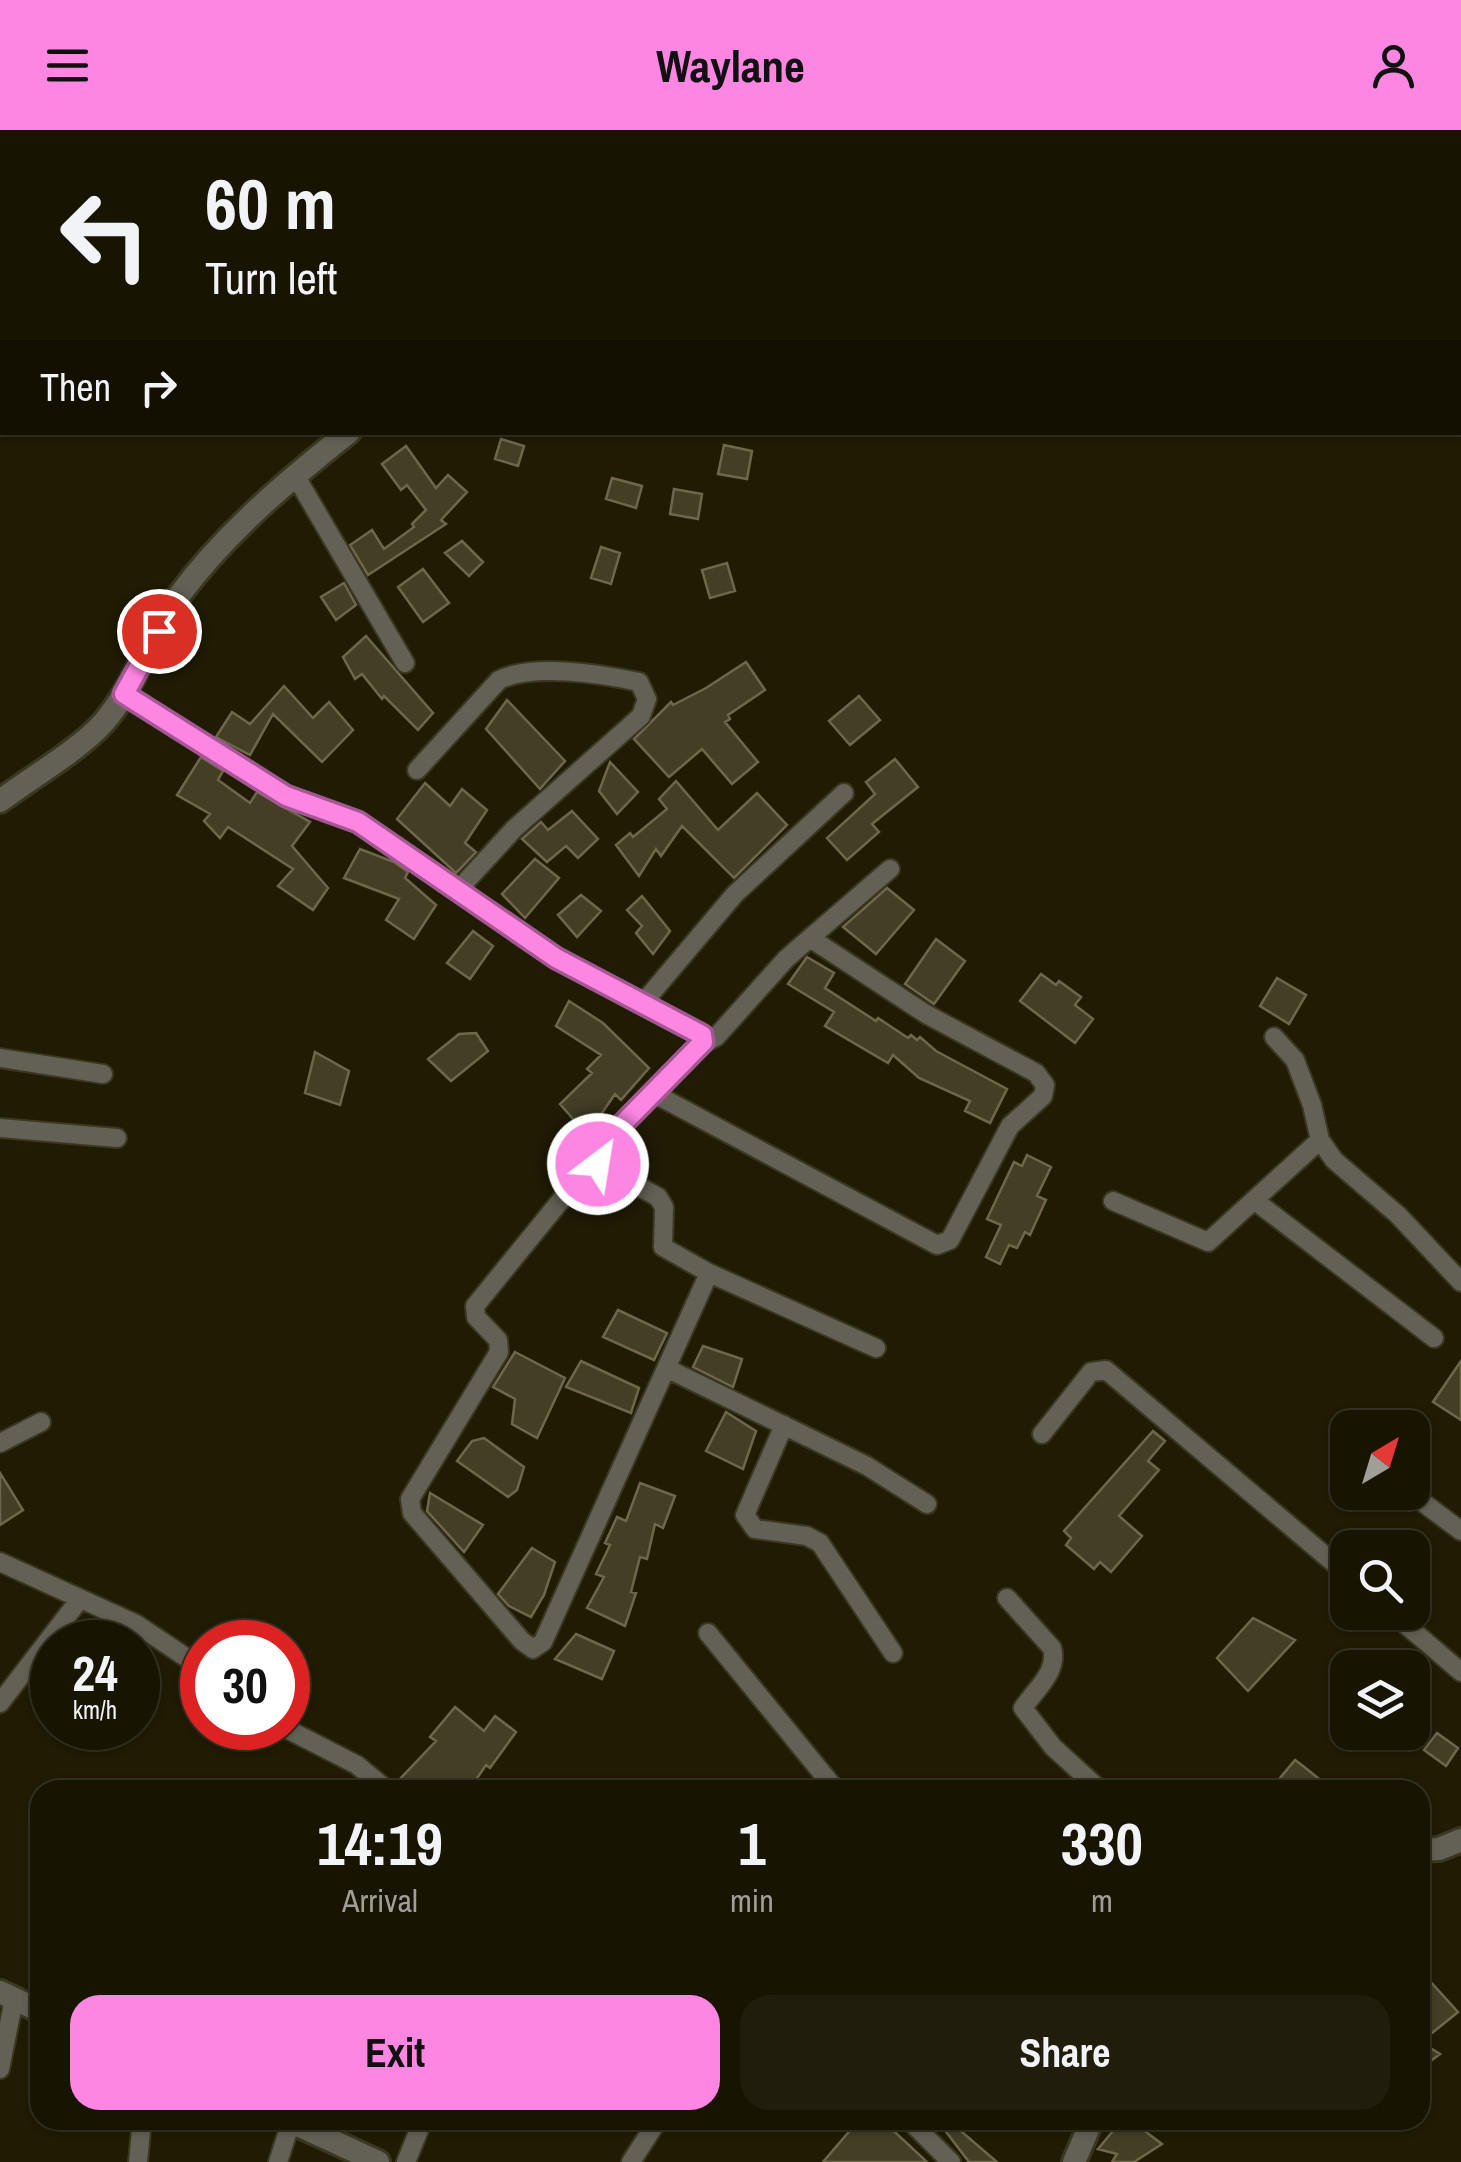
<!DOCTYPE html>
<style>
:root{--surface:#181402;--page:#211d0c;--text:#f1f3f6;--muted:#9f9e99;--line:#363324;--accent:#fd86e2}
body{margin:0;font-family:"Archivo Narrow",sans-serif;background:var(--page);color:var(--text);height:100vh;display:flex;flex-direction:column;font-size:38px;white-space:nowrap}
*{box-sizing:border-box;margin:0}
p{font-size:32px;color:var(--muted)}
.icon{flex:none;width:55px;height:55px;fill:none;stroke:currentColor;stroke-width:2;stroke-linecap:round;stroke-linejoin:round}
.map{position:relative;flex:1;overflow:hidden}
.drawer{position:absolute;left:30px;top:1650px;width:1400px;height:350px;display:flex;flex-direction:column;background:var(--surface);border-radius:30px;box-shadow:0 2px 8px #0004,0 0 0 2px var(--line)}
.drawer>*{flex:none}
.top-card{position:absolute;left:0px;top:0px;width:1462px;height:305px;box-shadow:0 2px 8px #0004,0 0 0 2px var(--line);background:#181402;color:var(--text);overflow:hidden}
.needle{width:65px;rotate:38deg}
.tools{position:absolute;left:1330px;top:1280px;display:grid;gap:20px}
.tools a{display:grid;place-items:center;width:100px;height:100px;border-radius:20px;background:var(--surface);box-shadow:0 2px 8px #0004,0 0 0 2px var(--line);font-size:50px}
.speed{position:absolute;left:30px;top:1490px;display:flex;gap:20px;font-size:50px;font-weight:700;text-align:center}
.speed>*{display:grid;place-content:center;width:130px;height:130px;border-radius:50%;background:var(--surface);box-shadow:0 2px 8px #0004,0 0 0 2px var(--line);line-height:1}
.speed small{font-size:25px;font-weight:400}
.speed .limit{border:15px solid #d22;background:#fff;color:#111}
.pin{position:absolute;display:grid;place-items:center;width:85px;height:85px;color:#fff;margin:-42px;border:5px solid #fff;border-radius:50%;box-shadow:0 2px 10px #0007}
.me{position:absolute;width:110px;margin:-55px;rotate:31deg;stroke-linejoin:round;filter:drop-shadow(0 0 8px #0008)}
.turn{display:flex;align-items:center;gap:35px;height:210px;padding:0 40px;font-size:45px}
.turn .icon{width:130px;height:130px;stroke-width:2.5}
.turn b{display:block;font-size:70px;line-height:85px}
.then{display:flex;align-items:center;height:95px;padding:0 40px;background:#0003;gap:20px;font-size:38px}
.eta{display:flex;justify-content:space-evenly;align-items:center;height:170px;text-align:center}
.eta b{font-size:60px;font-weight:800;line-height:70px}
.action{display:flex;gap:20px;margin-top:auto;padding:20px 40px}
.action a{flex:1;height:115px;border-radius:30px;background:var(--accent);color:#111;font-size:40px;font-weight:800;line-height:115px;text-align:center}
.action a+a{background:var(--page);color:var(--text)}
header{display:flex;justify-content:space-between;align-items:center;height:130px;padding:0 40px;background:var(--accent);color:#111;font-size:45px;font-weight:800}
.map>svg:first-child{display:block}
.building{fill:#433e24;stroke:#6d684c;stroke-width:2.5}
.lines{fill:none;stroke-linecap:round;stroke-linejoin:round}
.minor-casing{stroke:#3b3720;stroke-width:22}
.tertiary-casing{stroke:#3b3720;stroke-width:28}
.minor{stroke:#636155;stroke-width:18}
.tertiary{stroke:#636155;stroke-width:22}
.route-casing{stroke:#a45793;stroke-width:25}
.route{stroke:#fd86e2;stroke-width:18}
</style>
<header><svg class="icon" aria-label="menu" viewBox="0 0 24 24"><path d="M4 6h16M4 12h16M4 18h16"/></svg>Waylane<svg class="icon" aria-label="person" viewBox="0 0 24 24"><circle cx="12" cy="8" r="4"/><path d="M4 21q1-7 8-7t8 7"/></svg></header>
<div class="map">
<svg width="1461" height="2032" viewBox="0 0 1461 2032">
<rect width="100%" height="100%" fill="#201b03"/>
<path class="building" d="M501 309 524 316 518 336 495 329Z
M724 315 752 321 747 349 718 344Z
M406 316 436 358 448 345 467 362 441 390 446 394 368 445 350 415 372 400 384 419 414 397 412 394 426 380 407 355 401 360 382 334Z
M612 348 642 356 636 378 606 369Z
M674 359 702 364 698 389 670 384Z
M462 411 483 432 469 446 445 423Z
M601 417 620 423 611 454 591 448Z
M727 433 735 461 710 468 702 440Z
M423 439 449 473 423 492 398 457Z
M344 453 356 475 336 490 321 467Z
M366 506 433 583 418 600 384 566 382 569 362 544 355 549 343 527Z
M746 532 765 560 728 585 730 589 725 592 758 632 732 654 702 619 669 647 634 609 671 572 673 575 706 558Z
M284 556 313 588 329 572 353 600 322 632 273 584 250 625 216 607 232 582 250 594Z
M859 566 880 590 850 615 829 591Z
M507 570 565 631 540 659 486 599Z
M201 627 223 641 218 650 250 673 257 662 310 692 292 716 328 758 313 780 278 756 293 739 228 697 220 708 204 691 210 684 177 665Z
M895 629 918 657 872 694 879 702 847 730 827 708 875 664 866 652Z
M610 632 638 662 617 684 599 661Z
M676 651 718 700 757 663 787 695 734 748 682 696 661 726 656 719 639 746 616 715 630 703 633 707 667 679 659 669Z
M425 653 450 676 462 659 487 680 465 713 476 722 456 743 397 689Z
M572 681 598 709 578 728 566 716 547 732 522 709 541 692 548 700Z
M360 719 394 732 408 742 405 748 436 775 414 809 386 790 399 769 344 748Z
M535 729 559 748 525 788 502 764Z
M887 758 914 780 876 824 843 797Z
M581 765 601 781 577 807 558 785Z
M642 766 670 801 653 824 636 803 642 796 627 780Z
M473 801 493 816 470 849 447 833Z
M936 809 965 831 934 874 905 854Z
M807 827 834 843 825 858 876 891 878 888 908 908 911 905 917 910 920 907 936 921 1007 959 990 993 965 981 970 971 919 948 893 925 888 933 825 896 834 882 788 854Z
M1041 844 1056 855 1059 851 1081 867 1075 875 1093 889 1075 913 1020 871Z
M1277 848 1306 865 1289 894 1260 876Z
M569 871 603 893 649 938 621 970 615 964 587 1005 560 974 592 943 587 939 601 925 556 896Z
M476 903 488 921 451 951 428 929 459 904Z
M315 922 349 941 340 975 305 963Z
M1027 1025 1051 1037 1037 1066 1046 1070 1030 1105 1025 1102 1017 1118 1009 1115 1000 1134 986 1127 1001 1095 987 1089 1014 1032 1022 1036Z
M618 1180 667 1203 654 1230 603 1207Z
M703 1216 742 1229 733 1257 693 1237Z
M515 1222 565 1248 537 1308 512 1294 515 1269 493 1257Z
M581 1231 639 1258 631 1283 566 1257Z
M1461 1231V1290L1433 1272Z
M726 1282 756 1301 743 1339 706 1321Z
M1153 1301 1165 1311 1148 1331 1159 1340 1119 1386 1142 1406 1111 1442 1100 1432 1094 1439 1066 1415 1071 1408 1064 1401Z
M484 1308 524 1337 517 1360 508 1367 457 1331 472 1311Z
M0 1343 23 1380 0 1395Z
M640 1353 675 1366 663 1398 655 1394 647 1429 640 1427 631 1462 636 1463 625 1496 587 1478 604 1447 596 1444 610 1415 605 1413 617 1387 626 1391Z
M430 1363 483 1395 464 1422 427 1381Z
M532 1418 555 1432 544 1465 531 1487 509 1476 498 1464Z
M1253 1488 1295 1510 1248 1561 1217 1528Z
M576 1504 614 1521 602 1549 555 1529Z
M455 1577 484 1601 495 1586 516 1602 490 1638 486 1635 469 1660H404L397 1652 436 1611 430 1607Z
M1437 1603 1458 1618 1446 1636 1424 1620Z
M1295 1630 1303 1636 1333 1660H1270Z
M1420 1840 1458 1882 1421 1912 1440 1924 1420 1939Z
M859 1990H882L927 2032H823Z
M937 1990H948L997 2032H969Z
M1122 1990H1130L1162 2014 1134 2032H1112L1117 2024 1098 2019Z"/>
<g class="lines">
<g class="minor-casing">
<path id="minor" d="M657 0 664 2
M295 345 405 533
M124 564 287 666 358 692 556 828 702 905 703 913 598 1019V1034L658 1067 664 1077 663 1117 709 1143 543 1512 533 1519 522 1511 412 1383 410 1369 499 1222 498 1210 476 1187 475 1176 570 1059 598 1034
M417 640 499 550C533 533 602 544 639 552L647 569 641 586 514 699 457 761
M810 808 890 739
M643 873 735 764 844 663
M1274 907 1295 930 1312 975 1320 1010 1334 1030 1398 1085 1461 1152
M0 928 103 944
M653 963 937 1115 950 1110 1010 996 1043 966 1045 955 1036 943 926 884 810 808 786 829 716 907 703 913
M0 998 117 1008
M1254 1070 1434 1208
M1113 1071 1208 1112 1320 1010
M709 1143 876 1218
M668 1239 867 1336 927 1374
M784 1295 745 1385 755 1399 807 1406 820 1413 893 1523
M1042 1304 1091 1242 1106 1240 1348 1445
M0 1313 41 1292
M1412 1360 1425 1374 1461 1401
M0 1432 136 1494 202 1538
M1007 1468 1052 1518C1059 1541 1035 1560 1023 1578L1053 1617 1100 1660
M1391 1482 1461 1542
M708 1503 836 1660
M0 1573 80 1469
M285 1598 357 1635 387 1660
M0 1939 14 1869
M909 1990 951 2032
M138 2032 142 1990
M278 2032 291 1992
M406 2032 423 1990
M631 2032 658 1990"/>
</g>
<g class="tertiary-casing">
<path id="tertiary" d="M583 0V2
M0 671C28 650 83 617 104 592 136 555 149 506 178 467 225 403 287 351 349 302
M1420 1720 1439 1719 1461 1710
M0 1862 40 1881
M287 1990 378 2032
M1074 2032 1092 1990"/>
</g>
<use href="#minor" class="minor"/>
<use href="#tertiary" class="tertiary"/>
</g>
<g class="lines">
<g class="route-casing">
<path id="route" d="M159 501 124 564 286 666 358 692 556 828 702 905 703 912 598 1019V1034"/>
</g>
<use href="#route" class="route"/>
</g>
</svg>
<div class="tools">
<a><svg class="needle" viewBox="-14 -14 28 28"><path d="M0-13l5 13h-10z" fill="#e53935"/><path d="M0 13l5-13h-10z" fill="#9f9e99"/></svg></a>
<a><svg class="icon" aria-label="search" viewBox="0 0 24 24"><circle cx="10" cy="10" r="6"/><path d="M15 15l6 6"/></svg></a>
<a><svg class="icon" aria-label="layers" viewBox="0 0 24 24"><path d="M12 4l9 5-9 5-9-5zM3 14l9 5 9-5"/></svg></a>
</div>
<div class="speed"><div>24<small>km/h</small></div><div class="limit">30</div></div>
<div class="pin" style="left:159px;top:501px;background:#d93025"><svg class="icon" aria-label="arrive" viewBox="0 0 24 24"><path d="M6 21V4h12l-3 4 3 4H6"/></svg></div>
<svg class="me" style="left:598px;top:1034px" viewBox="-20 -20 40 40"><circle r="17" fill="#fd86e2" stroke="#fff" stroke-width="3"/><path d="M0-11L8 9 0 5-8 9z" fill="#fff"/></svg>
<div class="top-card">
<div class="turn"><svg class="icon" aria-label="left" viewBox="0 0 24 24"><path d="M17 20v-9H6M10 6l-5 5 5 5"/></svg><div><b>60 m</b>Turn left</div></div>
<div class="then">Then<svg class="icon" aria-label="right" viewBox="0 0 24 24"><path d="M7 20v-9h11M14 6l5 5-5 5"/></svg></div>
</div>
<section class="drawer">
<div class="eta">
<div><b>14:19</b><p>Arrival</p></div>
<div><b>1</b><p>min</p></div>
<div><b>330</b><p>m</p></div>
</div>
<div class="action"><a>Exit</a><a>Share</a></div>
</section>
</div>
